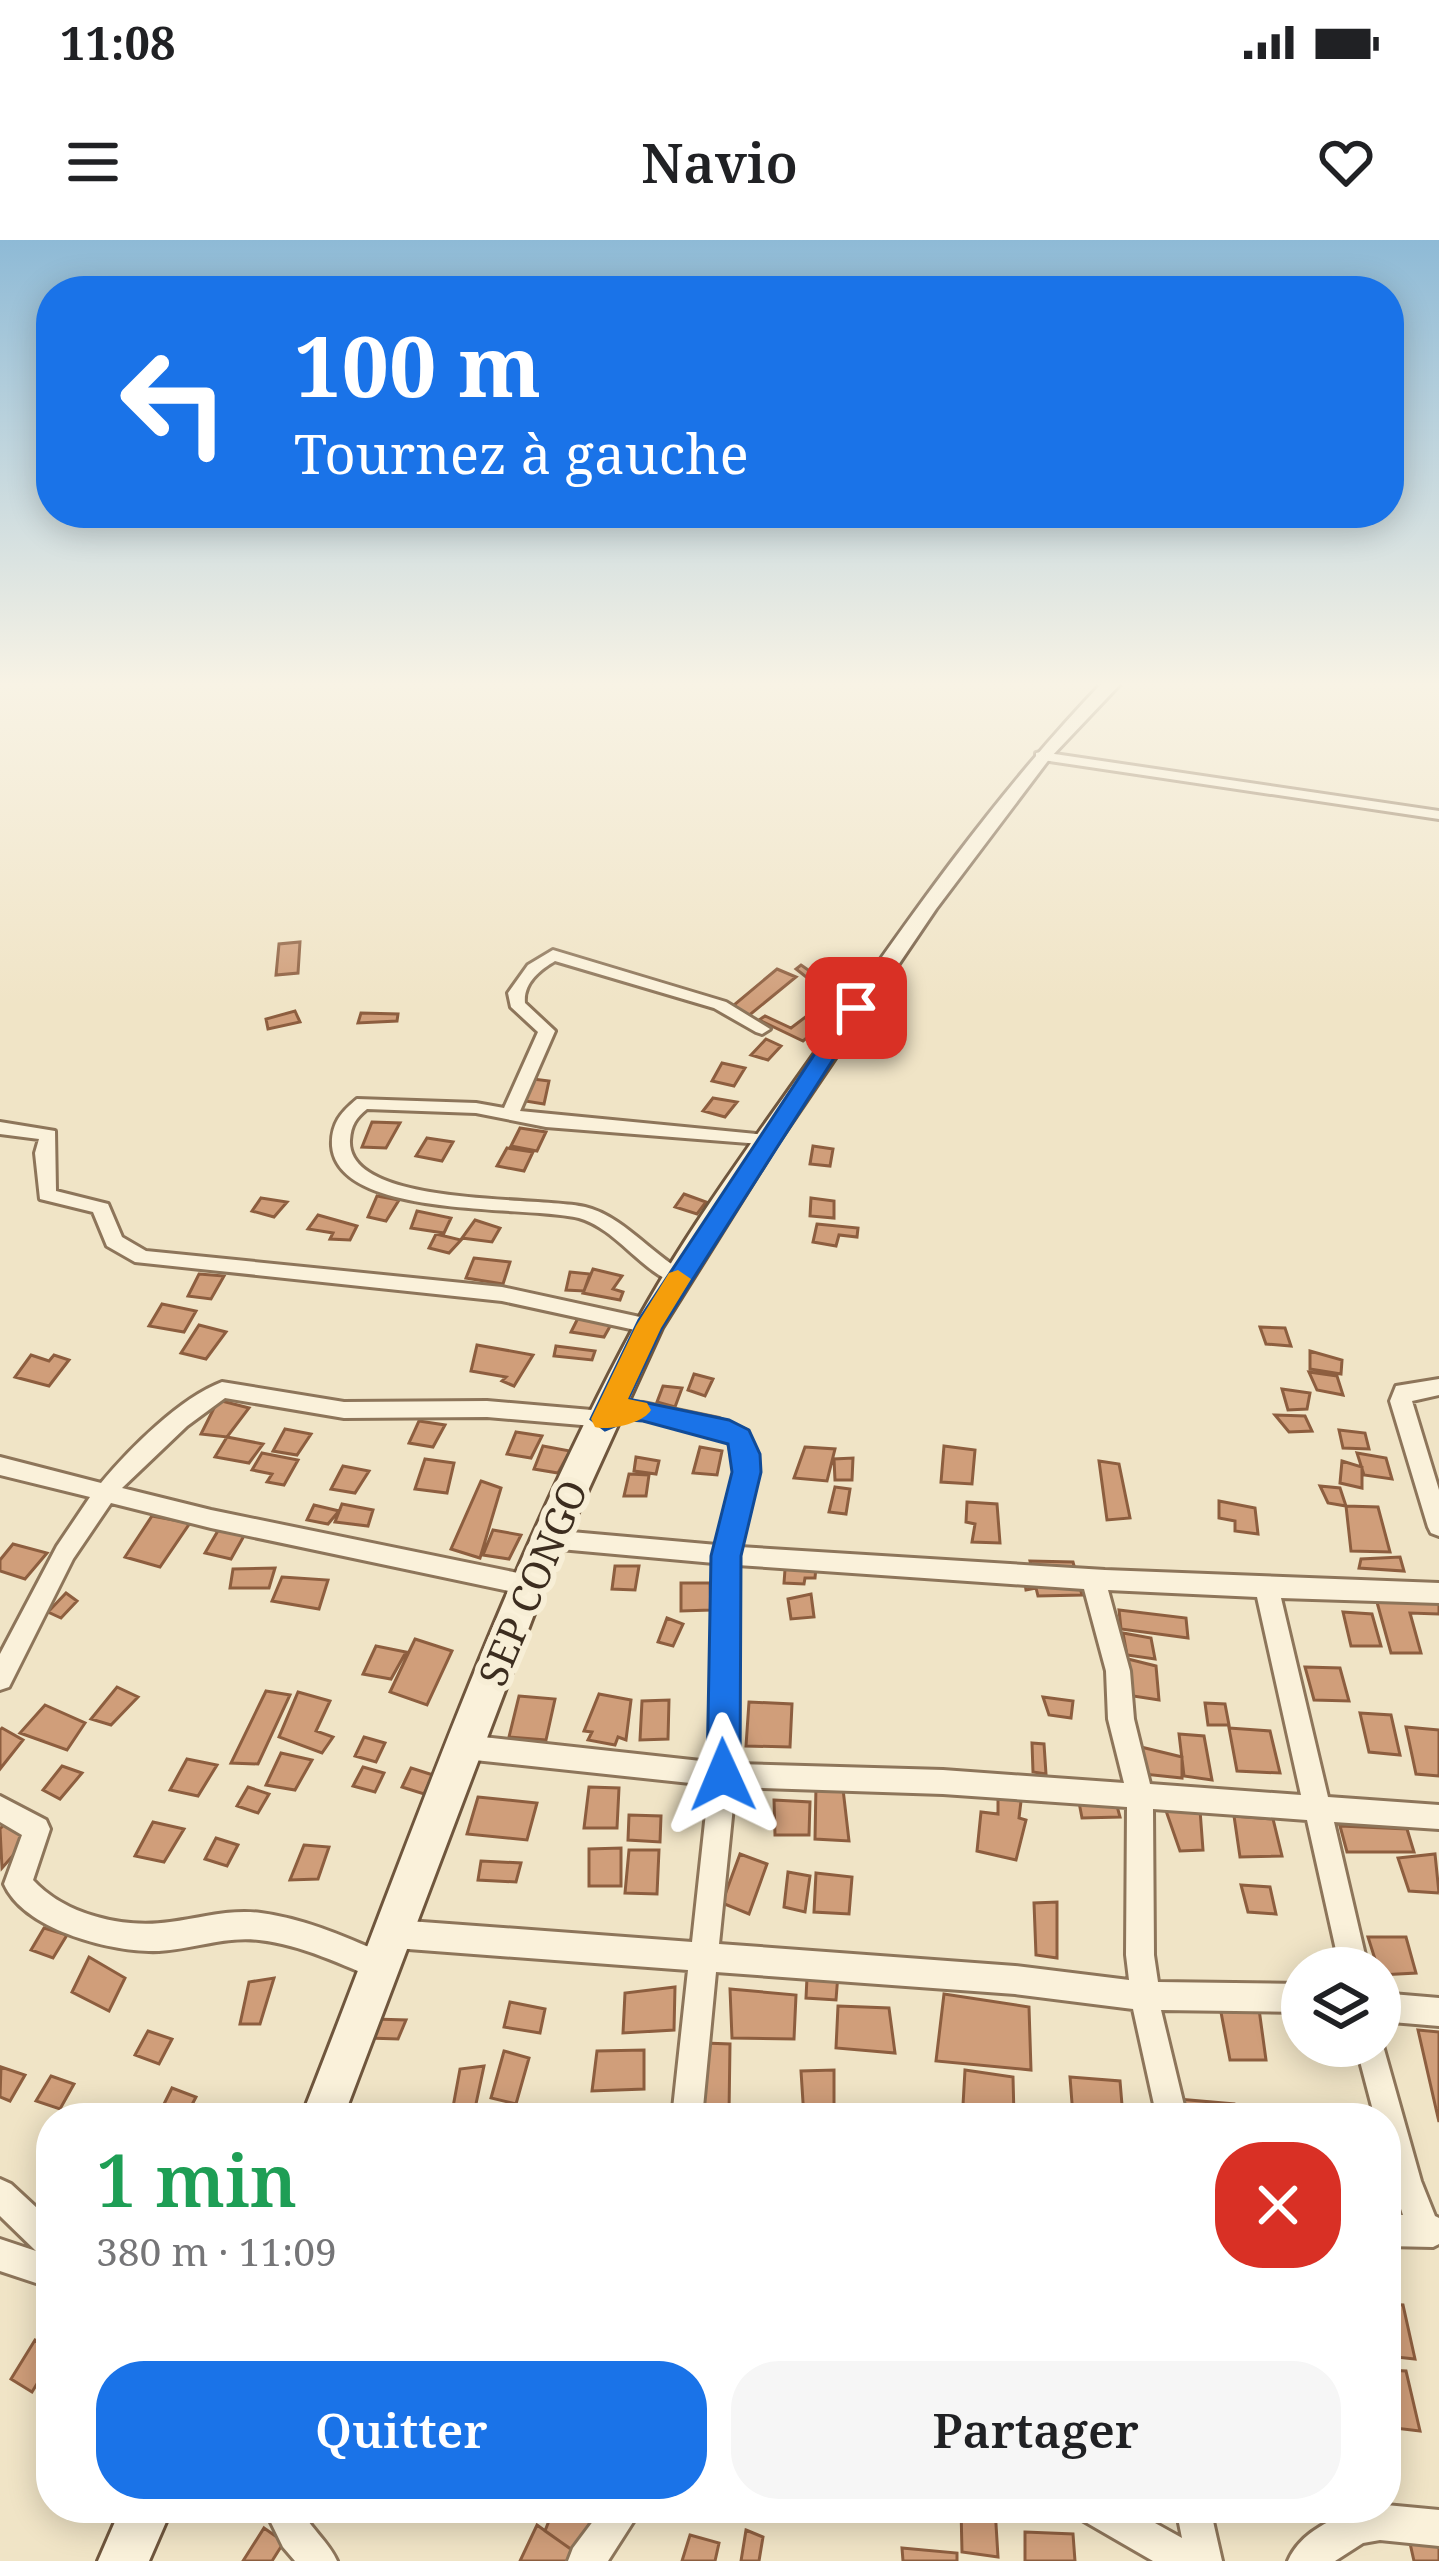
<!DOCTYPE html>
<html lang="fr">
<meta charset="utf-8">
<style>
:root{--surface:#fff;--page:#f6f6f6;--text:#202124;--muted:#757577;--accent:#1a73e8}
body{margin:0;font-family:"Noto Serif",serif;background:var(--page);color:var(--text);height:100vh;display:flex;flex-direction:column;font-size:45px;white-space:nowrap}
*{box-sizing:border-box;margin:0}
p{font-size:39px;color:var(--muted)}
.icon{flex:none;width:66px;height:66px;fill:none;stroke:currentColor;stroke-width:2;stroke-linecap:round;stroke-linejoin:round}
.map{position:relative;flex:1;overflow:hidden}
.side{position:absolute;left:36px;top:1863px;width:1365px;height:420px;display:flex;flex-direction:column;background:var(--surface);border-radius:48px;box-shadow:0 6px 30px #0003}
.side>*{flex:none}
.guide{position:absolute;left:36px;top:36px;width:1368px;height:252px;border-radius:48px;box-shadow:0 6px 30px #0003;background:#1a73e8;color:#fff;overflow:hidden}
.buttons{position:absolute;left:1281px;top:1707px;display:grid;gap:24px}
.buttons a{display:grid;place-items:center;width:120px;height:120px;border-radius:50%;background:var(--surface);box-shadow:0 6px 30px #0003;font-size:60px}
.pin{position:absolute;display:grid;place-items:center;width:102px;height:102px;color:#fff;margin:-51px;border-radius:24px;box-shadow:0 6px 18px #0006}
.me{position:absolute;width:132px;margin:-66px;rotate:359deg;stroke-linejoin:round;filter:drop-shadow(0 0 9px #0008)}
.turn{display:flex;align-items:center;gap:42px;height:252px;padding:0 60px;font-size:54px}
.turn .icon{width:156px;height:156px;stroke-width:2.5}
.turn b{display:block;font-size:84px;line-height:102px}
.round{display:grid;place-items:center;flex:none;width:126px;height:126px;border-radius:48px;background:var(--page)}
.overview{display:flex;align-items:center;justify-content:space-between;height:204px;padding:0 60px}
h1{font-size:72px;font-weight:600;line-height:90px;color:#1e9e55}
.action{display:flex;gap:24px;margin-top:auto;padding:24px 60px}
.action a{flex:1;height:138px;border-radius:48px;background:var(--accent);color:#fff;font-size:48px;font-weight:600;line-height:138px;text-align:center}
.action a+a{background:var(--page);color:var(--text)}
.status{display:flex;justify-content:space-between;align-items:center;height:84px;padding:0 60px;background:var(--surface);direction:ltr}
.status svg{height:33px;fill:currentColor}
header{display:flex;justify-content:space-between;align-items:center;height:156px;padding:0 60px;background:var(--surface);font-size:54px;font-weight:600}
.map>svg:first-child{display:block}
.building{fill:#d09e7a;stroke:#8d5e3f;stroke-width:3}
.lines{fill:none;stroke-linecap:round;stroke-linejoin:round}
.street-casing{stroke:#8d755a;stroke-width:6}
.secondary-casing{stroke:#6f563d;stroke-width:6}
.street{fill:#faf1da;fill-rule:evenodd}
.secondary{fill:#faf1da;fill-rule:evenodd}
.route{fill:#1a73e8;stroke:#114b97;stroke-width:3}
.slow{fill:#f59e0b}
.labels{text-anchor:middle;stroke-width:12;stroke-linejoin:round;paint-order:stroke}
.street-label{font-size:39px;fill:#3c2d1f;stroke:#f7eed6}
</style>
<div class="status"><b>11:08</b><svg viewBox="0 0 49 12"><path d="M0 12V9h3v3zM5 12V6h3v6zM10 12V3h3v9zM15 12V0h3v12zM26 1h20v11H26zM47 4h2v5h-2z"/></svg></div>
<header><svg class="icon" aria-label="menu" viewBox="0 0 24 24"><path d="M4 6h16M4 12h16M4 18h16"/></svg>Navio<svg class="icon" aria-label="heart" viewBox="0 0 24 24"><path d="M12 20l-8-8c-3-5 5-10 8-4 3-6 11-1 8 4z"/></svg></header>
<div class="map">
<svg width="1439" height="2321" viewBox="0 0 1439 2321">
<rect width="100%" height="100%" fill="#f0e4c6"/>
<path class="building" d="M300 702 298 733 276 735 279 704Z
M801 725 827 743 824 747 840 753 838 758 817 751 819 747 796 729Z
M777 729 796 737 747 777 728 770Z
M820 766 844 777 822 794 815 791 803 801 759 780 765 776 791 788Z
M295 771 300 782 268 789 266 779Z
M361 773 398 774 397 781 358 783Z
M766 799 781 806 768 820 751 815Z
M722 823 745 828 734 846 712 841Z
M533 839 549 841 544 864 519 860Z
M713 858 737 862 725 877 703 871Z
M372 882 400 883 386 908 362 907Z
M520 888 546 892 537 911 511 906Z
M427 898 453 902 442 921 416 916Z
M813 906 833 909 830 926 810 924Z
M507 908 533 912 524 931 497 926Z
M684 954 706 962 697 974 675 967Z
M377 956 399 960 386 981 368 977Z
M261 958 287 962 274 977 252 971Z
M811 958 834 961V978L810 976Z
M417 971 451 978 444 993 411 988Z
M318 975 357 986 350 1000 330 999 333 993 308 989Z
M475 980 500 988 492 1002 462 998Z
M817 984 858 988 857 997 839 995 836 1006 813 1002Z
M436 994 461 1000 449 1013 429 1008Z
M474 1018 510 1022 503 1044 466 1038Z
M593 1029 622 1036 613 1049 623 1052 620 1060 583 1053Z
M570 1032 590 1034 584 1051 566 1050Z
M199 1034 224 1036 211 1059 188 1056Z
M162 1064 196 1071 184 1092 149 1086Z
M580 1074 613 1081 604 1097 571 1092Z
M199 1085 226 1092 206 1119 181 1113Z
M1260 1087 1285 1088 1291 1106 1266 1104Z
M477 1105 533 1115 514 1146 502 1141 506 1137 471 1131Z
M556 1106 595 1111 592 1120 554 1116Z
M1310 1111 1342 1120 1341 1134 1310 1129Z
M31 1115 49 1121 54 1115 69 1120 49 1146 15 1137Z
M1309 1132 1337 1136 1343 1155 1317 1150Z
M694 1134 713 1139 705 1156 688 1150Z
M663 1146 682 1148 675 1167 657 1162Z
M1282 1149 1310 1153 1307 1169 1288 1170Z
M218 1160 249 1168 227 1197 201 1194Z
M1275 1175 1305 1176 1312 1191 1289 1192Z
M419 1181 445 1185 433 1207 409 1203Z
M285 1189 311 1194 297 1215 273 1211Z
M1339 1190 1365 1193 1369 1209 1343 1208Z
M516 1192 542 1196 531 1218 507 1214Z
M227 1197 263 1204 249 1223 215 1217Z
M543 1206 570 1211 558 1233 534 1229Z
M944 1206 975 1210 972 1244 941 1242Z
M700 1207 722 1211 717 1235 693 1233Z
M805 1207 835 1209 827 1241 794 1238Z
M262 1213 298 1220 284 1245 267 1242 272 1234 252 1230Z
M1357 1213 1386 1218 1392 1239 1364 1235Z
M636 1217 659 1221 656 1234 634 1231Z
M853 1218 852 1240H835L834 1219Z
M425 1219 454 1223 447 1253 415 1249Z
M1099 1221 1119 1224 1130 1278 1107 1280Z
M1342 1221 1362 1227V1248L1340 1243Z
M343 1226 369 1231 355 1253 331 1249Z
M629 1234 649 1235 646 1256H624Z
M481 1241 501 1248 480 1318 451 1309Z
M1320 1246 1340 1248 1346 1266 1328 1263Z
M835 1247 850 1249 846 1274 829 1272Z
M1219 1261 1255 1268 1258 1294 1235 1291V1281L1219 1278Z
M967 1262 997 1264 1000 1303 972 1302 975 1284 966 1282Z
M342 1264 373 1270 368 1286 335 1282Z
M314 1265 339 1271 328 1284 307 1280Z
M1346 1266 1378 1267 1390 1312 1351 1311Z
M152 1276 190 1283 160 1327 125 1317Z
M219 1289 245 1294 231 1319 205 1313Z
M493 1290 521 1295 509 1319 483 1315Z
M13 1304 47 1313 25 1339 0 1331V1320Z
M786 1316 817 1317 815 1338H805L804 1344 784 1343Z
M1400 1317 1404 1331 1359 1328 1361 1319Z
M1030 1321 1073 1322 1082 1355 1038 1356 1036 1348 1026 1350 1024 1338H1034Z
M615 1326H639L635 1350 612 1349Z
M275 1328 269 1348H230L233 1329Z
M282 1337 328 1340 319 1369 272 1361Z
M681 1343H710L711 1370 681 1371Z
M66 1353 77 1361 61 1378 48 1372Z
M811 1354 814 1377 791 1379 788 1359Z
M1375 1355 1439 1358V1374L1410 1373 1421 1413H1391Z
M1119 1370 1186 1378 1188 1398 1121 1389Z
M1343 1372 1372 1374 1381 1406H1351Z
M667 1378 683 1384 673 1406 658 1402Z
M1123 1393 1151 1398 1155 1419 1127 1415Z
M415 1399 452 1411 427 1465 390 1452Z
M376 1406 406 1412 391 1439 363 1434Z
M1124 1418 1156 1426 1159 1460 1133 1456Z
M1305 1427 1340 1428 1349 1461 1314 1460Z
M117 1447 138 1457 111 1485 91 1479Z
M266 1451 290 1455 258 1524 231 1523Z
M298 1452 330 1461 316 1491 333 1497 322 1513 279 1497Z
M599 1454 631 1460 626 1500 618 1497 615 1505 588 1500 592 1492 584 1491Z
M519 1456 555 1459 546 1500 509 1497Z
M1043 1457 1073 1461 1071 1478 1049 1475Z
M669 1460 668 1499 640 1500 642 1461Z
M749 1462 792 1464 790 1507 746 1506Z
M1205 1463 1225 1464 1229 1485H1208Z
M45 1465 85 1483 67 1510 20 1493Z
M1360 1473 1391 1475 1400 1515 1369 1512Z
M1406 1487 1439 1490V1536L1416 1534Z
M2 1488 23 1500 0 1529V1490Z
M1229 1488 1270 1491 1280 1533 1237 1531Z
M1179 1494 1204 1496 1212 1540 1184 1536Z
M364 1497 385 1503 376 1522 355 1516Z
M1032 1503 1044 1504 1046 1534 1033 1532Z
M1141 1507 1182 1517V1538L1143 1534Z
M281 1513 312 1520 295 1550 266 1545Z
M187 1519 217 1525 198 1556 170 1550Z
M62 1526 82 1533 60 1559 43 1550Z
M363 1527 384 1533 375 1552 353 1546Z
M411 1528 433 1535 424 1554 402 1547Z
M816 1545 843 1549 849 1601 815 1599Z
M248 1547 269 1554 258 1573 237 1566Z
M589 1547 619 1548 617 1588H584Z
M998 1551 1022 1553 1019 1578 1026 1580 1016 1620 977 1611 981 1572 998 1574Z
M1114 1555 1120 1577 1082 1578 1078 1557Z
M478 1557 537 1563 527 1600 467 1594Z
M774 1560 810 1562 809 1595H775Z
M1165 1568 1200 1570 1203 1610 1180 1611Z
M629 1575 661 1576 660 1602 628 1600Z
M1234 1576 1273 1579 1282 1616 1240 1617Z
M6 1582 31 1595 2 1628 0 1589Z
M153 1582 184 1589 164 1622 135 1616Z
M1340 1586 1407 1589 1414 1612H1347Z
M216 1598 238 1605 227 1626 205 1619Z
M304 1605 329 1607 318 1639 290 1640Z
M621 1608V1646H589V1609Z
M629 1610H659L657 1654 625 1653Z
M740 1614 767 1624 749 1674 722 1663Z
M1435 1614 1439 1653 1409 1651 1398 1618Z
M481 1621 521 1623 516 1642 478 1640Z
M788 1632 810 1636 805 1672 784 1667Z
M816 1633 852 1637 849 1674 814 1672Z
M1241 1645 1270 1647 1276 1674 1248 1672Z
M1057 1662V1718L1036 1715 1034 1663Z
M44 1688 67 1695 53 1718 31 1710Z
M1368 1697H1406L1416 1733 1380 1735Z
M89 1717 125 1738 109 1771 72 1752Z
M808 1717 839 1721 836 1760 806 1758Z
M274 1738 260 1784H240L249 1742Z
M675 1747 674 1790 623 1793 625 1753Z
M730 1749 796 1755 794 1799 732 1798Z
M944 1754 1029 1767 1031 1830 936 1821Z
M510 1762 545 1769 540 1793 504 1787Z
M838 1766 889 1768 895 1813 836 1808Z
M1220 1767 1259 1769 1266 1820H1230Z
M373 1779 406 1780 398 1799 369 1798Z
M1418 1790 1439 1792V1882Z
M148 1791 172 1799 159 1824 135 1815Z
M704 1803 730 1804 729 1873H699Z
M644 1810V1849L592 1851 597 1811Z
M504 1811 529 1818 516 1864 491 1858Z
M484 1826 473 1878H451L460 1829Z
M1 1827 25 1835 10 1861 0 1857Z
M834 1830V1878H804L801 1831Z
M965 1830 1013 1837 1014 1877 963 1865Z
M51 1836 74 1844 60 1869 36 1861Z
M1070 1837 1120 1841 1123 1877 1073 1876Z
M172 1848 196 1857 185 1878 159 1874Z
M1178 1859 1234 1864 1235 1878H1178Z
M1386 2064 1403 2065 1415 2119 1386 2116Z
M35 2100 51 2110V2121L32 2152 11 2139Z
M1386 2130 1406 2131 1420 2191 1386 2187Z
M554 2268H581L593 2274 578 2314 545 2291Z
M961 2268H995L998 2317 962 2312Z
M1403 2272H1439V2321H1414Z
M537 2285 586 2320V2321H520Z
M264 2288 284 2302 272 2321H243Z
M746 2290 763 2297 759 2321H741Z
M1025 2292 1073 2294 1075 2321H1025Z
M690 2295 719 2303 715 2321H682Z
M902 2308 957 2313V2321H903Z"/>
<g class="lines">
<g class="street-casing">
<path id="street" d="M1041 512 1439 571V579L1036 519V513Z
M553 710 726 762 770 789 762 794 756 792 714 768 555 721C540 730 523 743 525 763L555 791 520 871 766 895 772 897V905L546 887 476 873 367 869C356 878 351 885 350 900 346 968 541 956 585 967 623 976 652 1015 686 1033L689 1038 686 1043 679 1045C641 1032 617 989 579 978 528 965 338 980 332 906 331 884 341 872 357 859L476 863 504 868 538 792 511 767 508 753 528 725Z
M0 882 55 891 56 951 108 964 122 997 146 1011 502 1047 649 1079 659 1086 649 1093 502 1061 135 1022 107 1006 93 972 40 959 35 913 39 899 0 894Z
M1439 1139V1155L1412 1161 1439 1250V1296L1431 1293 1428 1287 1390 1161 1396 1146Z
M222 1142 344 1162 487 1161 603 1171 626 1162 643 1163 719 1179 747 1191 758 1232 740 1307 1105 1330 1439 1343V1363L1281 1358 1328 1557 1439 1565V1589L1334 1582 1368 1728H1340L1307 1580 1153 1569 1154 1715 1158 1742 1302 1744V1772L1161 1770 1187 1878H1157L1133 1769 1015 1754 716 1732 702 1878H672L688 1730 395 1708 385 1704 381 1694 385 1684 395 1680 692 1702 709 1545 465 1519 456 1515 452 1507 456 1499 465 1495 710 1522 714 1323 549 1308 541 1306 538 1299 541 1292 549 1290 717 1305 736 1232 729 1202 714 1194 643 1179 628 1178 605 1187 487 1177 344 1178 225 1158 187 1186 122 1248 211 1270 528 1335 536 1338 540 1345 536 1352 528 1355 211 1288 111 1263 73 1319 9 1447 0 1450V1414L57 1306 90 1257 0 1235V1217L101 1243C130 1208 180 1158 222 1142ZM737 1325 1084 1349 1106 1431 1108 1479 1124 1543 943 1530 736 1524ZM1108 1350 1257 1357 1301 1555 1150 1544 1134 1479 1130 1431ZM735 1547 943 1554 1127 1567 1126 1715 1129 1740 1015 1726 719 1704Z
M0 1556 46 1580 50 1589 33 1640C65 1675 124 1689 170 1682 201 1678 229 1669 261 1673 307 1679 350 1699 392 1717L396 1727 392 1737 382 1741C342 1725 303 1705 259 1700 224 1696 194 1709 159 1711 113 1713 24 1690 4 1644L22 1595 0 1582Z
M1380 1753 1439 1758V1786L1380 1781Z
M1380 1795 1421 1941 1435 1976 1439 1978V2004L1433 2007 1386 2006V1974L1403 1975 1386 1923V1878H1375L1356 1806H1380Z
M0 1939 11 1944 51 1981V2042L36 2043 0 2031V1999L36 2011 0 1976Z
M1386 2265 1439 2270V2306L1380 2300 1363 2303 1335 2321H1288C1302 2287 1351 2268 1386 2268Z
M264 2268H300C310 2288 328 2301 337 2321H295L283 2307Z
M603 2268H642L608 2321H568L573 2308Z
M1077 2268H1128L1182 2298 1176 2268H1210L1222 2321H1153L1082 2280Z"/>
</g>
<g class="secondary-casing">
<path id="secondary" d="M1104 441H1123L1050 518 936 669 777 904 662 1088 545 1345 343 1878H301C406 1612 499 1337 635 1085 685 993 750 905 810 820 902 688 992 557 1104 441Z
M121 2268H172L149 2321H98Z"/>
</g>
<use href="#street" class="street"/>
<use href="#secondary" class="secondary"/>
</g>
<linearGradient id="sky" x2="0" y2="1"><stop stop-color="#8ebad6"/><stop offset="0.58" stop-color="#f8f3e5"/><stop offset="1" stop-color="#f8f3e5" stop-opacity="0"/></linearGradient>
<rect width="1439" height="766" fill="url(#sky)"/>
<path class="route" d="M856 762 866 768 661 1089 628 1159 729 1180 749 1190 760 1214 761 1232 741 1316 740 1535 735 1546 723 1550 711 1546 707 1535 711 1316 732 1232 728 1204 643 1181 629 1180 605 1190 591 1179 639 1080 845 768Z"/>
<path class="slow" d="M678 1030 691 1039 661 1088 628 1159 647 1163 651 1170C644 1183 609 1191 595 1187L591 1179 636 1086 669 1033Z"/>
<g class="labels">
<g class="street-label">
<text transform="translate(533 1343) rotate(-67)" y="14">SEP CONGO</text>
</g>
</g>
</svg>
<div class="buttons">
<a><svg class="icon" aria-label="layers" viewBox="0 0 24 24"><path d="M12 4l9 5-9 5-9-5zM3 14l9 5 9-5"/></svg></a>
</div>
<div class="pin" style="left:856px;top:768px;background:#d93025"><svg class="icon" aria-label="arrive" viewBox="0 0 24 24"><path d="M6 21V4h12l-3 4 3 4H6"/></svg></div>
<svg class="me" style="left:723px;top:1535px" viewBox="-20 -20 40 40"><path d="M0-17L14 15 0 8-14 15z" fill="#1a73e8" stroke="#fff" stroke-width="4"/></svg>
<div class="guide">
<div class="turn"><svg class="icon" aria-label="left" viewBox="0 0 24 24"><path d="M17 20v-9H6M10 6l-5 5 5 5"/></svg><div><b>100 m</b>Tournez à gauche</div></div>
</div>
<section class="side">
<div class="overview"><div><h1>1 min</h1><p>380 m · 11:09</p></div><a class="round" style="background:#d93025;color:#fff"><svg class="icon" aria-label="close" viewBox="0 0 24 24"><path d="M6 6l12 12M18 6L6 18"/></svg></a></div>
<div class="action"><a>Quitter</a><a>Partager</a></div>
</section>
</div>
